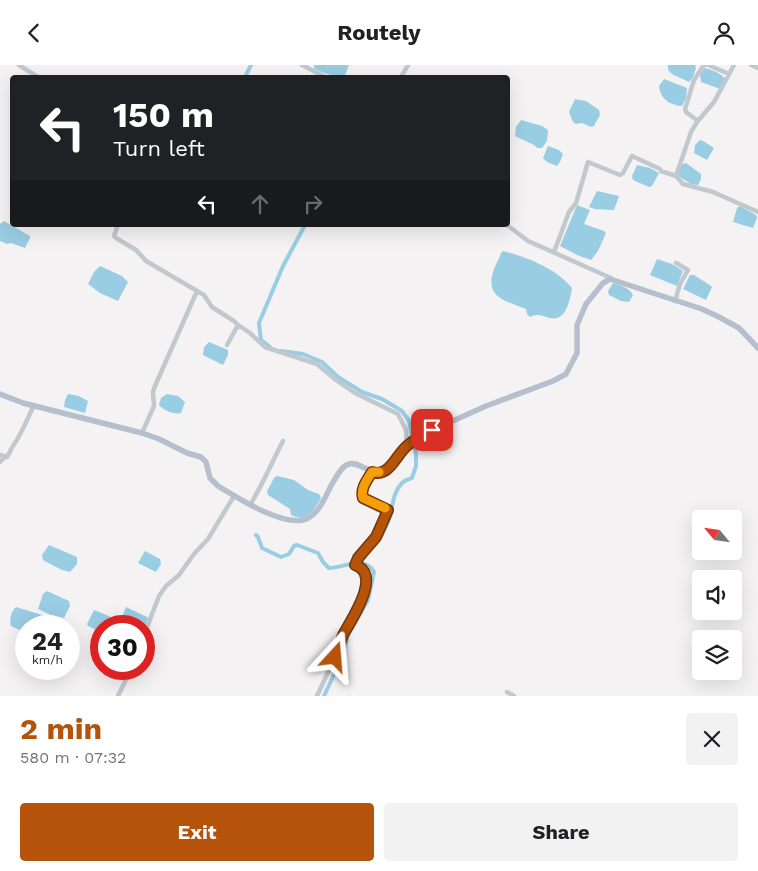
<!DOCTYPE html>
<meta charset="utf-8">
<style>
:root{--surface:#fff;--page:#f2f2f2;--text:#202124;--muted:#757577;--accent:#b45309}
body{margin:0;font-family:"Work Sans",sans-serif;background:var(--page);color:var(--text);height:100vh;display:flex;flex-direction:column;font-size:19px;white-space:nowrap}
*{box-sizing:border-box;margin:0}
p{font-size:16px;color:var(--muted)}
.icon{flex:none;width:28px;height:28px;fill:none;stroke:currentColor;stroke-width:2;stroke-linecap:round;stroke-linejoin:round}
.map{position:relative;height:631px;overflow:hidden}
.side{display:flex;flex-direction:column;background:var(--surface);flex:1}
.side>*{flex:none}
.guide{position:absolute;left:10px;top:10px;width:500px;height:152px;border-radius:5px;box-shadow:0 5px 20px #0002;background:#202124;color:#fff;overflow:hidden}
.needle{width:32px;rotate:299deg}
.controls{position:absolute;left:692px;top:445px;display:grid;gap:10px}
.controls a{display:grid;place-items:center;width:50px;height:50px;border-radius:5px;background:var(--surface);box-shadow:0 5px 20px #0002;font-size:25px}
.speed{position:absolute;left:15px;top:550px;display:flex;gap:10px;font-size:25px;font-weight:700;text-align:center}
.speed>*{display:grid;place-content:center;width:65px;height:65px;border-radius:50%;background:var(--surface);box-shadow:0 5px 20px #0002;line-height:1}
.speed small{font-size:12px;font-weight:400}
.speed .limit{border:8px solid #d22;background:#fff;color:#111}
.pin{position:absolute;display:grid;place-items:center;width:42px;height:42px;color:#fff;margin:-21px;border-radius:10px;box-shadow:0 2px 8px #0006}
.me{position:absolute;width:55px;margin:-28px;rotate:19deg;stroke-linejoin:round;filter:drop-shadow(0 0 4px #0008)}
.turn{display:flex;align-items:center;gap:18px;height:105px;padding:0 20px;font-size:22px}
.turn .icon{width:65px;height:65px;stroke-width:2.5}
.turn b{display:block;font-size:35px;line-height:42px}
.lanes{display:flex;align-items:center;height:48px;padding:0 20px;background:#0003;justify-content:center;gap:25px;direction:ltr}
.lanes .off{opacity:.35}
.round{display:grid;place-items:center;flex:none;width:52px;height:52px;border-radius:5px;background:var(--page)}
.head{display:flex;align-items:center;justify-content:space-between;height:85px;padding:0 20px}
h1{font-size:30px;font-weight:700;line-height:38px;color:var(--accent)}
.action{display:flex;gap:10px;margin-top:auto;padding:10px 20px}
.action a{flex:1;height:58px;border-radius:5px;background:var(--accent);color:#fff;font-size:20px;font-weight:700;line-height:58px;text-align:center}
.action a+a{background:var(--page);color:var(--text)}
header{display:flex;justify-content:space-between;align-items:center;height:65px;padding:0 20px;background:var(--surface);font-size:22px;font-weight:700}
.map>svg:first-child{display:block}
.water{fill:#99cde3}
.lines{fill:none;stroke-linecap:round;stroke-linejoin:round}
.canal{stroke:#99cde3;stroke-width:4}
.minor{stroke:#c1c8ce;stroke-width:4.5}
.major{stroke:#b5bfcd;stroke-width:5.5}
.route-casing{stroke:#753606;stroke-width:12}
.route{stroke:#b45309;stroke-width:9}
.slow{stroke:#f59e0b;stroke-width:9}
</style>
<header><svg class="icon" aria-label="back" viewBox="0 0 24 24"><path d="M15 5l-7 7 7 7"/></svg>Routely<svg class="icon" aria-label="person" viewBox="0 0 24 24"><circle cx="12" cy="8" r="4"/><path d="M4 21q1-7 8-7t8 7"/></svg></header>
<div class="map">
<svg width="758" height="631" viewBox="0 0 758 631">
<rect width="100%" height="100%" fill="#f4f2f2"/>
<path class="water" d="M314 0H349L345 10C337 13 321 8 314 3Z
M668 0H695L696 3 693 12 689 17 672 9 668 5Z
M705 3C712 5 721 8 725 14L720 24 701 17 700 9Z
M664 14 687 23 686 33 682 41C670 40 660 34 659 21Z
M575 34 586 36 599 45 600 50 594 61 591 62 582 58 576 59 573 57 569 47Z
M521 55 542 61 548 65 547 76 542 83H537L534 80 515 71 516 62Z
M700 75 703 76 714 83 707 95 694 88 695 80Z
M548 81 559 85 563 89 560 97 557 101 547 97 543 93Z
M686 98 701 109V114L698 120 691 119 678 111 680 102 683 99Z
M637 100 650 103 659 108 652 121 649 122 633 115 632 111Z
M597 126 619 131 614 145 595 144 589 142Z
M577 140 590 145 584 159 604 166 606 168 598 186 591 195 577 190 560 181Z
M740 141 756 150 757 153 753 163 733 157 737 143Z
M4 156 30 171V173L25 183 11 178 7 179 0 176V159Z
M503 186C527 192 557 204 572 223 570 235 566 257 550 253 542 251 538 248 530 252L527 249 526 244C507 236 485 233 493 207 495 200 499 195 501 188Z
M657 194 672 199 683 206 677 221 650 210Z
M100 201 122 211 128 217 118 236 100 228 88 219 94 207Z
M690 210H694L711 221 712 222 706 235 683 224Z
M613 218C620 220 630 223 633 230L629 237 621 236 609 230 608 226Z
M209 277 228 285V290L223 300 203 290 204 282Z
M68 329 79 331 88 336 85 348 64 342 65 335Z
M167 329 178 331 185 337 181 348C174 350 163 345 159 340L161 333Z
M277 411 294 415 308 425 319 429 321 433C315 445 306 458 291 450L290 444 268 430 267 426 274 413Z
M49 480 77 492V499L70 507 62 505 43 495 42 490Z
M145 486 160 494 161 499 156 507 138 498Z
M47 526 69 536 70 541 64 553 51 550 38 544 43 529Z
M16 542 42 550 47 554 44 561H26V568L11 561C9 556 11 546 16 542Z
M126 542 147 552 148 553 144 563V561L122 560V552Z
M94 545 109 551 111 554V561H101V567L88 561 87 559Z"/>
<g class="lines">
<path class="canal" d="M245 12 251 0
M270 282 261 275 259 258 283 201 305 160
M281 286 303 289 322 297 338 312 362 327 382 334 402 346 409 356 416 389V401L412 413C409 414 405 415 402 418 393 427 393 440 390 451 388 459 384 466 380 473 374 483 364 487 361 498
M256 470 258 472 262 483 281 492 289 489 294 481 297 480 318 488 323 497 329 503C344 503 364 490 374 507L368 535 348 570 343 590 324 631"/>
<path class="minor" d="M19 0 38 12
M302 0 325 12
M708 0 729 9
M751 0 758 3
M401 12 408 0
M698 56 686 47 685 44 694 15 704 0
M676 111 691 67 697 57 714 37 734 0
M118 160 114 171 116 173 136 185 146 196 204 230 212 242 234 256 238 260
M507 160 528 176 611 213
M554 187 569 147 576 138 588 97 620 110 623 108 632 91 660 104 661 106 676 111 683 119 713 127 758 147
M675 236 680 219 688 205 676 198
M227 280 238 260 250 268 265 282 317 299 336 315 355 328 398 349 406 365 407 380
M142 368 154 341 153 327 155 321 197 226
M0 390 7 392C10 388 10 385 13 381 22 368 27 355 34 340
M0 397 5 392
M250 440C263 419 272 397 283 376
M144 570 159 531 166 521 179 510 194 489 208 474 234 431
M507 627 514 631
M118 631 131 604
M317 631 335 592 342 572 362 534 366 521V509L360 502 355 500 358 493 376 472 389 445 363 433C360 424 368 415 372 407"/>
<path class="major" d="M0 329 23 338 142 368 159 374 187 388 201 392 206 397 210 413 218 421C236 432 287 465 308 453 320 447 326 430 332 419 336 413 341 401 349 399 358 396 369 409 381 407 393 405 399 388 407 380
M409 379 426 368 486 341 553 316 566 309 577 288V260L586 239 603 218 610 214 702 244 719 252 739 263 758 283"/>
</g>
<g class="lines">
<g class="route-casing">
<path id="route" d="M335 592C338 585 340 577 343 570 351 555 383 509 355 500L358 493 376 472 388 445 363 433C360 424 367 415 372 407 390 413 396 389 408 380 415 374 424 369 432 365"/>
</g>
<use href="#route" class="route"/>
<path class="slow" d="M379 407H372C367 415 360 424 363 433L385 443"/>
</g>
</svg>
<div class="controls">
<a><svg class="needle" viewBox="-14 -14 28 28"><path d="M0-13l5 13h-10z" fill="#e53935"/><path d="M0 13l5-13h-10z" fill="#757577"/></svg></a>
<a><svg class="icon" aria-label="sound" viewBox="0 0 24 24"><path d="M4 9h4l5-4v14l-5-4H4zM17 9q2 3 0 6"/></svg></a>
<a><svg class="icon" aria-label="layers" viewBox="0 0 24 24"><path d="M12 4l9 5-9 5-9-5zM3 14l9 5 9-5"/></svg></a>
</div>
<div class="speed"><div>24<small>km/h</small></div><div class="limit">30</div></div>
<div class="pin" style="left:432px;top:365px;background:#d93025"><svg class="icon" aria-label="arrive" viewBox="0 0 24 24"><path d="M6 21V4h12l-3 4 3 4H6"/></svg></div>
<svg class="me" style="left:335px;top:592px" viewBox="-20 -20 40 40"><path d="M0-17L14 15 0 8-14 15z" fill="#b45309" stroke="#fff" stroke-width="4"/></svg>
<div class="guide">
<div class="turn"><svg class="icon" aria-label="left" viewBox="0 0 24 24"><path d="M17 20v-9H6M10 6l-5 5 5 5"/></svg><div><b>150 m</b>Turn left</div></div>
<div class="lanes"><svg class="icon" aria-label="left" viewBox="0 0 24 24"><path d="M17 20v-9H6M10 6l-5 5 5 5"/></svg><svg class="icon off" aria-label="ahead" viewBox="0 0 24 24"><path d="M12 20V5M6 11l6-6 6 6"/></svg><svg class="icon off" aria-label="right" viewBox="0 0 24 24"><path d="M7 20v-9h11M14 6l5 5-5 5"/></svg></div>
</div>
</div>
<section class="side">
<div class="head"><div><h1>2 min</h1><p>580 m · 07:32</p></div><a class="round"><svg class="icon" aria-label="close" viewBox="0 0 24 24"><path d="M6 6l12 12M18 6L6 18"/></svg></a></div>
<div class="action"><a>Exit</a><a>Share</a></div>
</section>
